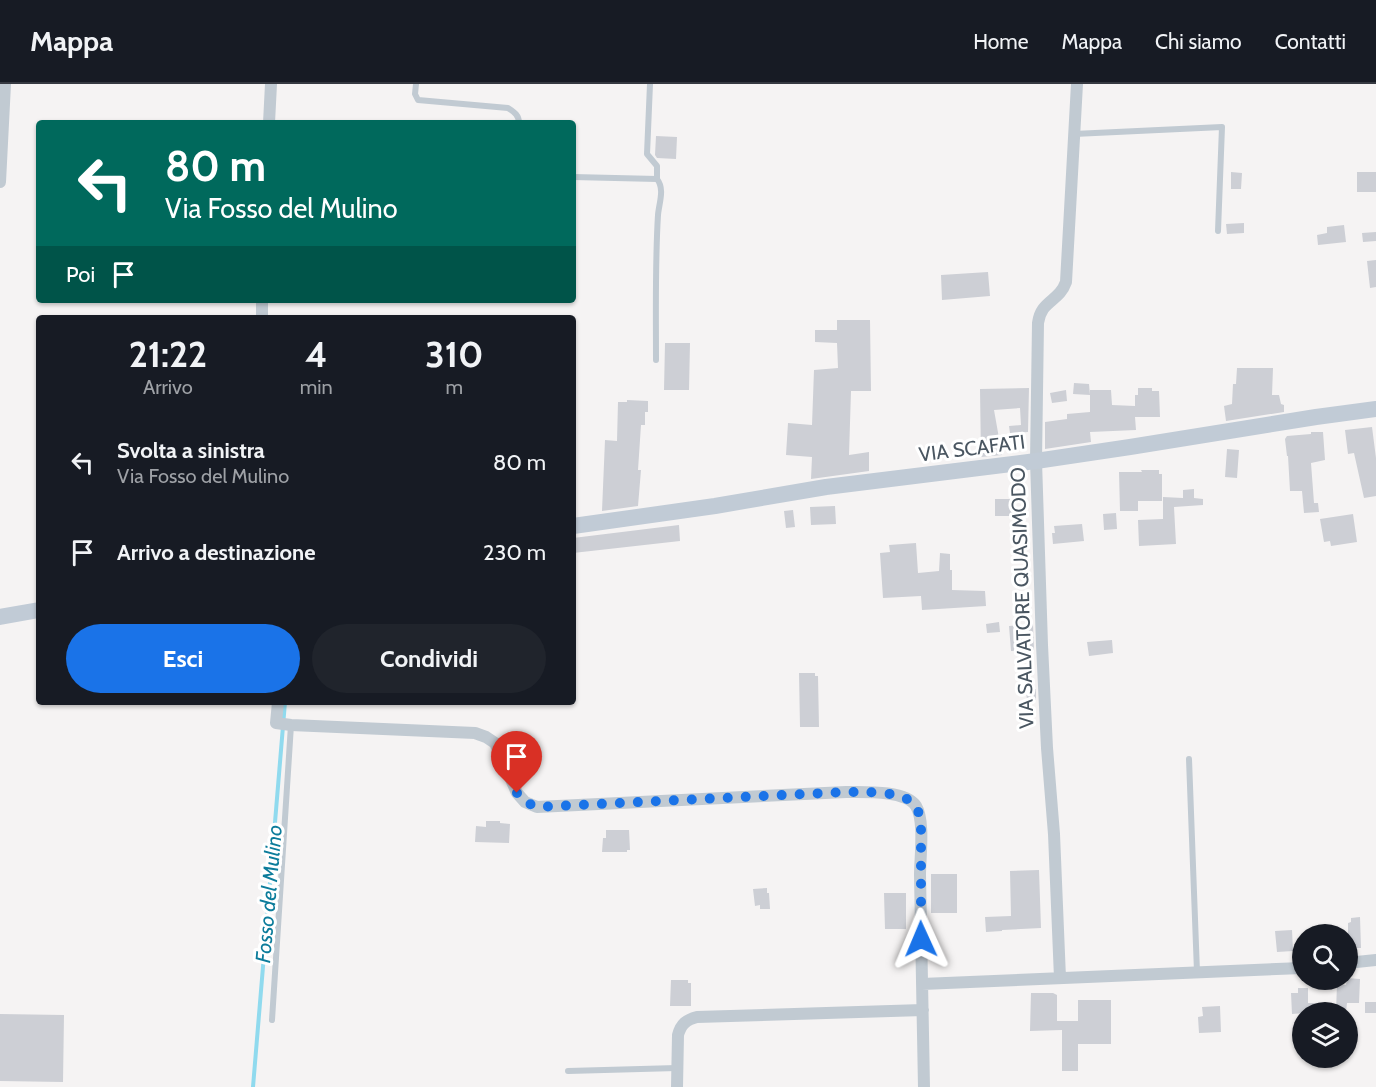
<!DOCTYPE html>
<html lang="it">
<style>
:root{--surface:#171b24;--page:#20242c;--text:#f1f3f6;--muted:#9ea1a6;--line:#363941;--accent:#1a73e8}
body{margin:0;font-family:Cabin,sans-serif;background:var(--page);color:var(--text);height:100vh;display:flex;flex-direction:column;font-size:22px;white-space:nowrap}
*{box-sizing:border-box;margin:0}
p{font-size:20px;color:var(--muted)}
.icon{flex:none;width:33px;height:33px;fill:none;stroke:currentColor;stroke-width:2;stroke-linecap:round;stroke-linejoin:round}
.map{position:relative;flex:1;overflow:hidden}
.drawer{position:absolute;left:36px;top:231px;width:540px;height:390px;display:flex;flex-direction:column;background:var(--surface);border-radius:6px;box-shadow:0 2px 4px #0004}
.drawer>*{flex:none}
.top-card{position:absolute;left:36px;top:36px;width:540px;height:183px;border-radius:6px;box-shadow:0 2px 4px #0004;background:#00695c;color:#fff;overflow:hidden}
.buttons{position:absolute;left:1292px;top:840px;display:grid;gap:12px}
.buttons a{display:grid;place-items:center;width:66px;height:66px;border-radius:50%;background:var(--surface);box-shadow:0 2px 4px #0004;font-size:30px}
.pin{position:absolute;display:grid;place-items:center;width:51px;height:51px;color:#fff;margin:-62px -26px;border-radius:50% 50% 50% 0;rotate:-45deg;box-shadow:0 0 6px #0007}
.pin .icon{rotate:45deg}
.me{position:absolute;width:66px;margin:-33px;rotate:359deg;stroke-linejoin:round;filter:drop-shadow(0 0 4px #0008)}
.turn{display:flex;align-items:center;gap:21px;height:126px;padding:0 30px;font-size:27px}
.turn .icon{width:78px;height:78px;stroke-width:2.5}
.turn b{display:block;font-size:42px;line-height:51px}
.then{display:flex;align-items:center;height:57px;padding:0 30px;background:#0003;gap:12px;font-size:22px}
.eta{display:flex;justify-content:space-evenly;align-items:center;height:102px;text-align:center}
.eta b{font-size:36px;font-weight:800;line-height:42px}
.cta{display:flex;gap:12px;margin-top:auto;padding:12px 30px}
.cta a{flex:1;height:69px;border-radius:36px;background:var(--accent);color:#fff;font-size:24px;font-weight:800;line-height:69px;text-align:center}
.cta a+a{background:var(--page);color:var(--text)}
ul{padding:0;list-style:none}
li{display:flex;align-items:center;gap:18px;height:90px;padding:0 30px}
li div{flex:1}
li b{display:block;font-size:22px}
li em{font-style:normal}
header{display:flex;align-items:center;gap:36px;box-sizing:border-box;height:84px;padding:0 30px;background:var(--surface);border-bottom:2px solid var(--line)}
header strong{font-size:28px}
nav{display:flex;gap:33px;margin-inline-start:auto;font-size:21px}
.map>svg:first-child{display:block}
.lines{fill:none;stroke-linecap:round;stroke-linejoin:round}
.stream{stroke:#90daee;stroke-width:4}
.building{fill:#cdcfd5}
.lane{stroke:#c1cad2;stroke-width:6}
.street{stroke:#c1cad2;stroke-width:12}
.secondary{stroke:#c1cbd6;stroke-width:16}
.route{stroke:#1a73e8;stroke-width:10;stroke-dasharray:0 18}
.labels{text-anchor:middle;stroke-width:6;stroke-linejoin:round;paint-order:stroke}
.street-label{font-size:20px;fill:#4a5661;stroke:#fff}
.water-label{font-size:21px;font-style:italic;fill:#0c7c9b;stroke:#fff}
</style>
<header>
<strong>Mappa</strong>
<nav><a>Home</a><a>Mappa</a><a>Chi siamo</a><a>Contatti</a></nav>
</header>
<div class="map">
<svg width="1376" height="1003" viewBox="0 0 1376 1003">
<rect width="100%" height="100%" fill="#f5f3f3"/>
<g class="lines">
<path class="stream" d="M253 1003 285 618"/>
</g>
<path class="building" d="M656 52 677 53 676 75 657 74 655 71Z
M1231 88 1242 89 1241 105H1231Z
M1357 88H1376V108H1357Z
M1244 139V149L1227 150 1226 140Z
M1344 141 1346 158 1318 161 1317 151 1327 149V143Z
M1376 148V157L1363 158 1362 149Z
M1376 176V203L1370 204 1367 177Z
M988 188 990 212 942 216 941 191Z
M837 236H870L871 307H851L849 371 869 368V387L811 395 812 373 786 371 788 339 812 341 814 286 838 284 837 259 815 258V246H837Z
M665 259H690L689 306H664Z
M1237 284H1273L1272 311H1279L1281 320 1284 321V328L1226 337 1224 322 1232 320 1233 300H1236Z
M1074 299 1089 300 1090 311 1073 310Z
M1029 304 1028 348 1010 349 1009 342 1021 341 1020 324 994 326 1002 371 981 373 980 305Z
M1138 304H1152V307H1159L1160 333H1135L1136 346 1090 348 1091 358 1045 365V338L1067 335V330L1090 328V306H1111L1112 321 1135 322V311H1138Z
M1066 306 1067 317 1052 319 1050 309Z
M627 316 648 317V328H645V341H641L638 386H641L638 422 602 427 605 356 617 357 618 318H627Z
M1372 343 1376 374V412L1364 414 1354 369 1348 370 1345 346Z
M1311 348H1323L1325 376 1311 379 1314 419H1318L1319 428 1304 429 1302 407H1290L1288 372H1287L1285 355 1287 352 1311 350Z
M1227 365 1239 366 1237 394 1225 393Z
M1141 386H1159V390H1162V417H1138V427H1120L1119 388H1142Z
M1194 405V414L1203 415V421L1174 423 1176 460 1139 462 1138 436 1163 435V413L1183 414V406Z
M995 415H1015V432H995Z
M835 422 836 440 811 441 810 423Z
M793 426 795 443 786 444 784 427Z
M1116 429 1117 445 1104 446 1103 430Z
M1353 430 1357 458 1331 462 1330 457 1324 458 1320 435Z
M1082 440 1084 457 1053 460 1052 449H1055L1054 442Z
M679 441 680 457 573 469V454Z
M916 459 918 489 939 487 940 469 950 470V486H952V506L985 507 986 522 922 526 921 512 883 514 880 469 890 468 889 461Z
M999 538 1000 548 987 549 986 540Z
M1033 540 1034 566 1011 567 1009 542Z
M1112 556 1113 569 1089 572 1087 558Z
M799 589H815V592H818L819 643H800Z
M1026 605H1036V616L1027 617Z
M486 737H500V739L510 740 509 759 475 758 476 742 486 743Z
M606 746H629L630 766H627V768H602L603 754H606Z
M1039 786 1041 844 1002 846V847L986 848 985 833 1011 832 1010 787Z
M931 790H957V829H931Z
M767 804V809H769L770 825H760V821L755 822 753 805Z
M884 809H906V845H885Z
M1360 833 1361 864H1353V860H1348V839L1351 838V834Z
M1292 846 1293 867 1277 868 1275 847Z
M1347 894 1360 895 1359 919H1347L1346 928H1336L1337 900 1346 901Z
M671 896H688V899H691V922H670Z
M1298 904H1308V919H1318V928L1292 930 1291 909H1298Z
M1031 909H1053L1057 911V937H1078V916H1111V960H1078V987H1062V946L1030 947Z
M1365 918H1376V929H1365Z
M1220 922 1221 948 1199 949 1198 933 1203 932 1202 923Z
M0 930 64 931 63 998 0 997Z"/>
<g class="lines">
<path class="lane" d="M416 0 415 10 418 16 508 24C514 28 519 31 519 39
M650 0 647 70 657 82V95
M1074 50 1222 43 1218 147
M573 93 657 95C665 105 659 119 658 131 655 179 656 228 656 276
M1189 675 1197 888
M272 936 291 641
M568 987 677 984"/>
<path class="street" d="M269 39 271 0
M0 98 5 0
M262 234V216
M278 618 276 639 291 641 475 649 486 653 495 659 517 709 525 718 537 723 846 708C864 708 906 706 916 722 925 737 920 773 920 791 921 862 923 932 924 1003
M1347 879 1376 876
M1060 894 1054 750 1047 664 1042 561 1036 377 1038 239C1041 216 1059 218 1066 198L1077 0
M922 900 1302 884
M677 1003 678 951C681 940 686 936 697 933L923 926"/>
<path class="secondary" d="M573 442 715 422 826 403 1036 377 1130 363 1316 333 1376 325
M0 533 39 526"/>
</g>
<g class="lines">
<path class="route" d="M517 709 525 718 537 723 846 708C864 708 906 706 916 723 919 727 919 733 921 737V855"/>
</g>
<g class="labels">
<g class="street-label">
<text transform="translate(972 364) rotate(-7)" y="7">VIA SCAFATI</text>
<text transform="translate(1022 514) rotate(-92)" y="7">VIA SALVATORE QUASIMODO</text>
</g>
<g class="water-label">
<text transform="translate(269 810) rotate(-85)" y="7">Fosso del Mulino</text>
</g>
</g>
</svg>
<div class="buttons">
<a><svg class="icon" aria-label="search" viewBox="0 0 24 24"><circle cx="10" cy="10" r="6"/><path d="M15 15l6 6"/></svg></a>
<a><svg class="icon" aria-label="layers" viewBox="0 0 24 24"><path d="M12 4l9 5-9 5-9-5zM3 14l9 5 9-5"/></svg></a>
</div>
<div class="pin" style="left:517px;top:709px;background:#d93025"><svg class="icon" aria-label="arrive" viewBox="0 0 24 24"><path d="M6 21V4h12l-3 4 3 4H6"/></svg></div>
<svg class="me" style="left:921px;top:855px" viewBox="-20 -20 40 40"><path d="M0-17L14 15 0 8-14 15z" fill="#1a73e8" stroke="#fff" stroke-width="4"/></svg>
<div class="top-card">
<div class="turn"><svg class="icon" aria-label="left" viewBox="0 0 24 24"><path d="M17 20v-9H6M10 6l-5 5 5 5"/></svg><div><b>80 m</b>Via Fosso del Mulino</div></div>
<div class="then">Poi<svg class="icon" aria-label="arrive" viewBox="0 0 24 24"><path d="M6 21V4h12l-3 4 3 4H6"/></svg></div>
</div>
<section class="drawer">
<div class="eta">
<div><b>21:22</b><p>Arrivo</p></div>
<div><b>4</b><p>min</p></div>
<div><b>310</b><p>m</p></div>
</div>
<ul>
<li><svg class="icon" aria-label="left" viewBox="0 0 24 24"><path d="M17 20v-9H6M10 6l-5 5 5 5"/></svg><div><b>Svolta a sinistra</b><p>Via Fosso del Mulino</p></div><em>80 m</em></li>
<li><svg class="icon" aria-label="arrive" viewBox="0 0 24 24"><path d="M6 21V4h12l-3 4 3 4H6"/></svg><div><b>Arrivo a destinazione</b></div><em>230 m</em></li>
</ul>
<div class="cta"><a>Esci</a><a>Condividi</a></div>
</section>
</div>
